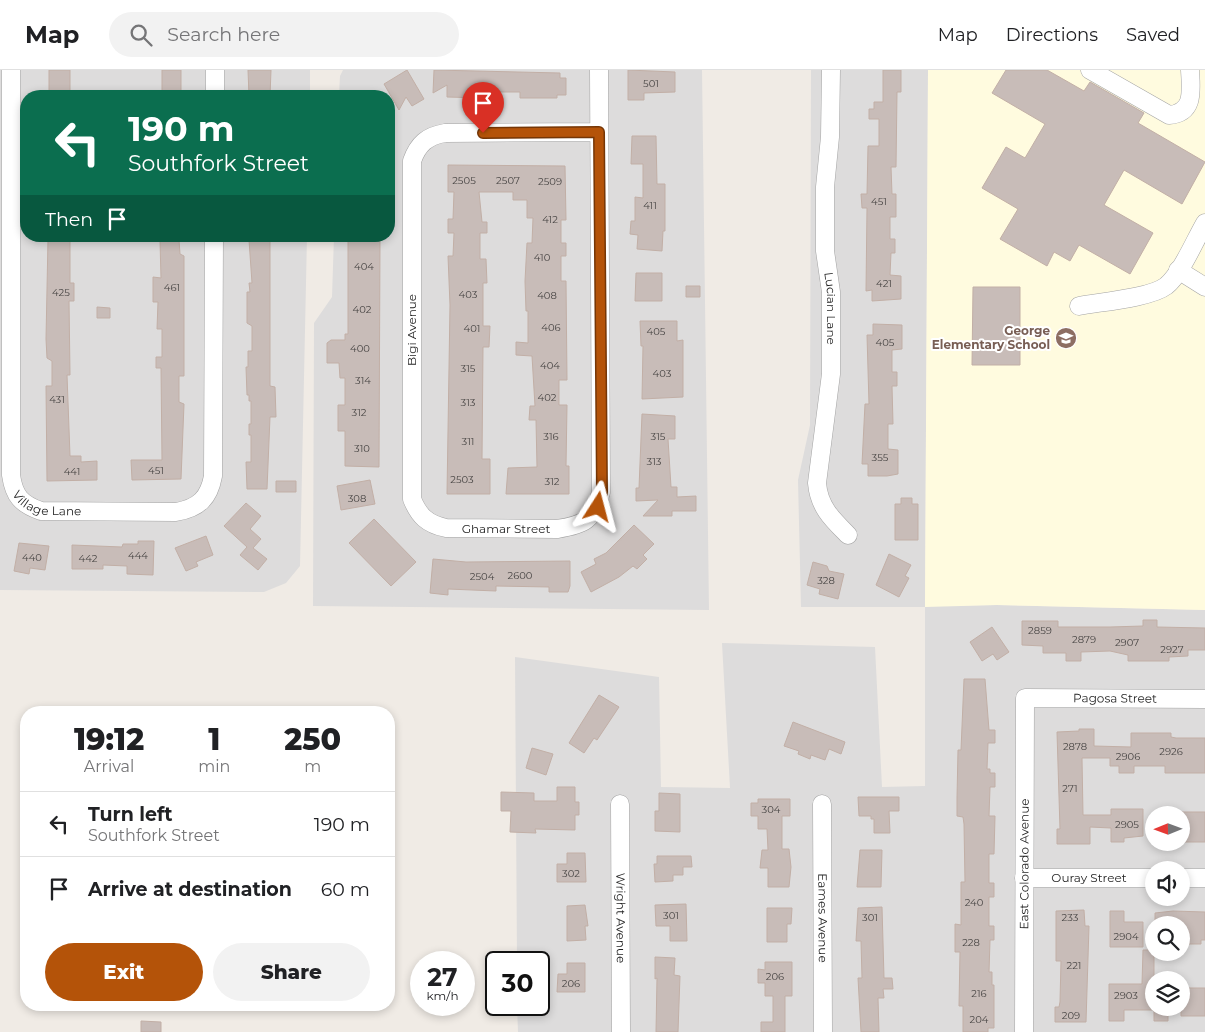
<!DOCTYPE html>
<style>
:root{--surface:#fff;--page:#f2f2f2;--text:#202124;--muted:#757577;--line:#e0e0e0;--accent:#b45309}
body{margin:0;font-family:Montserrat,sans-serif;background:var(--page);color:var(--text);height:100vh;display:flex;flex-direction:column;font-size:19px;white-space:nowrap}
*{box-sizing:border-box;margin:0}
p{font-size:16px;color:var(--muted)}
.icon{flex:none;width:28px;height:28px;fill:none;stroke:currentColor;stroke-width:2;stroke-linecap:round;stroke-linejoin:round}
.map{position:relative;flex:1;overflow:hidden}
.side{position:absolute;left:20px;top:636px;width:375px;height:305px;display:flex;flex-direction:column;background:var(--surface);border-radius:20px;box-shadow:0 2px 8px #0003}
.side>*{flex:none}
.banner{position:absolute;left:20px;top:20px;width:375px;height:152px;border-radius:20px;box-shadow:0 2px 8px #0003;background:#0b6e4f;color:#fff;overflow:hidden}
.needle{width:32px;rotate:269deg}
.fabs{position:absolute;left:1145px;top:736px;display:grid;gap:10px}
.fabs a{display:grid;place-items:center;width:45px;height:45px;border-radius:50%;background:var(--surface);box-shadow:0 2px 8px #0003;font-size:25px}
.speed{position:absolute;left:410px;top:881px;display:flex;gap:10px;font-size:25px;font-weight:700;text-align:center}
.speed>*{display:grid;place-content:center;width:65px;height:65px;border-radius:50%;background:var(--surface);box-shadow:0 2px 8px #0003;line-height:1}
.speed small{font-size:12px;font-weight:400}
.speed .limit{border:2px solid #111;border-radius:8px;background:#fff;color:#111}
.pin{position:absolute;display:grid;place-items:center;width:42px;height:42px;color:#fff;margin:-51px -21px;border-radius:50% 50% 50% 0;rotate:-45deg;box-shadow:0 0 5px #0007}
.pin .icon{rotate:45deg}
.me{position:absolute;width:55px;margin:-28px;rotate:9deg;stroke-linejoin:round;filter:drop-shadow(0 0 4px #0008)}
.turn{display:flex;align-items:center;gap:18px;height:105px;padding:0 25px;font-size:22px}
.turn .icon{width:65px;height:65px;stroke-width:2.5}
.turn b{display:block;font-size:35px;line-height:42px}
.then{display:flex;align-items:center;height:48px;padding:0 25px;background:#0003;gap:10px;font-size:19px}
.eta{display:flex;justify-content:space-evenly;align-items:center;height:85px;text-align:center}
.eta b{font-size:30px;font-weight:800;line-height:35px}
.button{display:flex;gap:10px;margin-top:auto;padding:10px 25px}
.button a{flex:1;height:58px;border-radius:30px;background:var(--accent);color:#fff;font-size:20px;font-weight:800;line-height:58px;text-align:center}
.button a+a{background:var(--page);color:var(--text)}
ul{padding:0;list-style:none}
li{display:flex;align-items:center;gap:15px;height:65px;padding:0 25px;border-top:1px solid var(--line)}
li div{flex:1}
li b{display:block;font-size:19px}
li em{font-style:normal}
header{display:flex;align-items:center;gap:30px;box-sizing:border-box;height:70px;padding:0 25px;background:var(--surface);border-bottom:1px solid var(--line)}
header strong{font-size:24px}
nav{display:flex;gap:28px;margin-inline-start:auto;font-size:18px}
.search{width:350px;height:45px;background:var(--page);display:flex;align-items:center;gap:12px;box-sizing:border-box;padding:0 18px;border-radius:28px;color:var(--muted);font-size:19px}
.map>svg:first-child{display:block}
.residential{fill:#dddcdc;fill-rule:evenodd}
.education{fill:#fffbdf}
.building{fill:#c8bcb8;stroke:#c2afa6}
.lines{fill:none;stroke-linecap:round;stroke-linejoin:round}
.minor-casing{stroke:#a3a3a3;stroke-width:19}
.minor{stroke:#fff;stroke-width:18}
.route-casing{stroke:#753606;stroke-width:12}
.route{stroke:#b45309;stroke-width:9}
.labels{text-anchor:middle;stroke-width:4;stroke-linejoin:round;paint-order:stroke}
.number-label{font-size:10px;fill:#494645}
.street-label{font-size:12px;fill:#1f1f1f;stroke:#fff}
.education-label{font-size:12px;font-weight:bold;fill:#785e54;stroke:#fff;text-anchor:end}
</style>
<header>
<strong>Map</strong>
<div class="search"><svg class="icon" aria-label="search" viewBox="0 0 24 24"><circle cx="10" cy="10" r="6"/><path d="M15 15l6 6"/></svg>Search here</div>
<nav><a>Map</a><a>Directions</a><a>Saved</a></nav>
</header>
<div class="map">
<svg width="1205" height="962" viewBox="0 0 1205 962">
<rect width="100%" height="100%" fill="#f0ebe5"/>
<path class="residential" d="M0 0H310V26H26V166H307L300 496 286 513 264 522 0 520Z
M343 0H702L709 540 313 536 314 253 332 227 334 166H389V26H339L340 6Z
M811 0H928L925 536 997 535 1205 540V962H518L517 935H539V892H517L515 587 659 607 661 717 730 718 722 573 875 577 882 717 925 716V537H801L798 410 810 355ZM1154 745H1181V772H1154ZM1154 800H1181V828H1154ZM1154 855H1181V882H1154ZM1154 910H1181V938H1154Z"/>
<path class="education" d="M928 0H1205V540L997 535 925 537Z"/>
<path class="building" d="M49 0H70V26H49Z
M162 0H181V26H162Z
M248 0H271L270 26H249Z
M407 0 424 29 412 36 406 27 399 40 384 14Z
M434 0 560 3V8H566V25H557V28H520V22H483L484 28 447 27V15L433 23Z
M628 0 675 2V22L644 23V30H628Z
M883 0H901V22H897L896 97H891L892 124H896V147H890V169H895V183H891L890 205 901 206V229L872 231V220L866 221 867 138H862L861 124H867L868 76H879V49H869V39H874V32H883Z
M1006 0H1047L1084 21 1090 12 1144 43 1138 53 1205 92 1182 134 1124 100 1104 135 1153 163 1130 204 1079 175 1070 191 1054 182 1047 196 1000 169 1018 139 982 118 1006 77 1025 88 1045 54 992 23Z
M632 66H656L657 114H665V161H663L662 181 637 179 638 165 630 164 631 151H635V127L643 128V94H631Z
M448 95 565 96 566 150H561V173H566V186H561V211H566L567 310H559V335H567L566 396H569V424H506L508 398 537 397 536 350H529L530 336H535L532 286 516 285V272L528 273V241H526L525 211 527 173H532L533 148H527V130H513V122H479L482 152H487V163H480V189H486L487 213H483V256H490L489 277H483L482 389H490V424H447L450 235 448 186H453L454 163H448V149H453L454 122H448Z
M348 166H377V170H380L379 397 345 396V361H338V335H345V308H340L339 293H327V273L331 270H345V264H348Z
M48 169H70V213H74V231H69L70 305H67L70 386H81V392L97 391V410L47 411 46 316H52V291L47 288 46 269Z
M160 170H179L180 184 184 186V306H179V332L184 334 181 409 132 410 131 390H162L161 298H156V287H162V259H157L158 232H153V207L161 208Z
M249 170H270V316L275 317 276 347H270L267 419H247L246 392H251V365H249V354H251V331H249V325H247L246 297H248V281H252V256L247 253V222H250L249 213H252Z
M636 203H662V231H635Z
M686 216H700V227H686Z
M973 217H1020V295H972Z
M97 237 110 238V248H97Z
M640 251H677V271L683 270V327L642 329 643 276H641Z
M873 254 902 255V279L892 280V302H897V316H892L893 354H888V379L898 380V404L887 406H868V394H862L865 334H869L867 265H873Z
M642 344 675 346V369H668L671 417H677V427L696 426V441H672V446H643L658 430 636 431V418H639Z
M370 410 375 434 341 440 337 416Z
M276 411H296V422H276Z
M901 428H912V434H918V470H895V434H901Z
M246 433 261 446 250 459 261 469 253 478 267 489 258 500 240 485 247 477 224 456Z
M374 449 416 492 391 516 349 473Z
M634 455 654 474 643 485 647 489 637 499 633 496 619 507 591 522 581 502 596 494 594 489 606 483Z
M206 466 213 485 196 492 198 496 186 501 175 478Z
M138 471H154L153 505 127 504V496L103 495V499H72V475L122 477 123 474H138Z
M19 473 49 476 45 500 30 498 29 504 14 501Z
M889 484 911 495 905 506 909 508 899 527 876 515Z
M433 489 466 492 570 491V516L568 522H549V517L496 516V521L448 519V525L430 523Z
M813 492 827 496 829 501 844 504 838 529 819 524 820 519 807 515Z
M1143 550H1157V557L1205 558V580H1188V586L1169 587V591H1128V585L1110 581 1081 582V591H1066V583H1043V576L1022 575V551H1058V557H1110L1143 556Z
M992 557 1009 582 997 590 993 584 982 591 970 572Z
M964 609H985L989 660H995V673H988L987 699H990V703H995V717H990L989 746H995L994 784H989V813H994V827H989V856H994V870H990L989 902H992V915H994V958H988V962H963V936H959L960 882H955V854L961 855V812H965L964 754 963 747 957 746V728L958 680H961Z
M599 625 619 637 597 670 594 668 584 683 569 673Z
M793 652 845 672 841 684 829 679 825 690 811 685 810 689 798 684 799 681 784 676Z
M1079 659H1094V676L1131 677V663H1171V667L1176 668H1205V703H1165V696H1134V703H1119V696H1110V688H1082L1083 745H1111V739H1143V766L1124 768V772H1111V758L1090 757V774H1057V759H1060L1057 662 1079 661Z
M532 678 553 684 546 705 526 698Z
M557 717H575V732H579V745H575V760L535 759 536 763 510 762 511 741H501V722L534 723V731H557Z
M659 723 680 724V762L655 761V741H659Z
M858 727H899V741H889L890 763H874V749H871V746H859Z
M758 729H790V746H782V779H789L791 797 789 817H768V798H760L762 780H768L767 759H758V746H751V733H758Z
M1181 742H1205V772H1181Z
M860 780H882L881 817H857Z
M567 783H585L586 812H557V794H567Z
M657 786H691L692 797H683V805H673V811L655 812 654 794H657Z
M686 834 687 871H670V856H656L655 835Z
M585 835 588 856H585L586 870 567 871V836Z
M882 837 884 908H892L893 919H883L884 928H878L879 962H861L858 908H862L861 871H856L858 838Z
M767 838H792L791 854H787V872H767Z
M1084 840 1085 856H1089L1086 952H1055V937H1059L1060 932 1061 891H1056V841Z
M1110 841H1124V852H1143V877H1110Z
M1173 841 1205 842V870H1201V874H1181V855H1155V843Z
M1143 880H1154V938H1168V951H1154V940H1124V951H1109V914H1142Z
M655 887 675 888 674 905 680 906 678 962H656L657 908 655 909Z
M765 892H792V926H785V962H761V952H773V926H765V913H758V899L765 900Z
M567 893H585V922H557L558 904H567Z
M1181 918H1205V946H1181Z
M141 951 161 952V962H141Z"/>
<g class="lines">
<g class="minor-casing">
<g id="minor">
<path id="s1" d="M11 0V405C14 426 21 434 41 441L176 442C199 438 209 428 213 406L214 166"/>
<path d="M599 0 601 422C594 450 584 455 557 459L446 458C427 454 419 446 412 429V91C418 74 427 66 445 63L599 62"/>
<path id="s2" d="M831 0 830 67 825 117V181L831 222V304L817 413C819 437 832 449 848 465"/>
<path d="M1090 0 1169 45C1195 43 1191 20 1190 0"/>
<path d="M215 26V0"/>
<path d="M1178 200 1205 217"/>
<path d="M1079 236C1100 232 1150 228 1166 216 1181 204 1195 170 1205 153"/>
<path id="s3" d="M620 734 621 962"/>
<path id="s4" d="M822 734 823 962"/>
<path id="s5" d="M1024 808H1154"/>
<path d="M1181 808H1205"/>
<path id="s6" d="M1024 962 1025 628 1205 629"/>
</g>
</g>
<use href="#minor" class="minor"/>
</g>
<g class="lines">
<g class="route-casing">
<path id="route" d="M483 63 599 62 602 422 598 437"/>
</g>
<use href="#route" class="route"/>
</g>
<defs>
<g id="school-disc" transform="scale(1.125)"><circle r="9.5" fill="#8d6e63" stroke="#fff"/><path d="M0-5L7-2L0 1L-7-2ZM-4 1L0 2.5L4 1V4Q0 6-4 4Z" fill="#fff"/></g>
</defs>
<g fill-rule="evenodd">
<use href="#school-disc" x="1066" y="268"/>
</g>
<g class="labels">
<g class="number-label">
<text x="651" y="17">501</text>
<text x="464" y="114">2505</text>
<text x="508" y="114">2507</text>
<text x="550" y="115">2509</text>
<text x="879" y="135">451</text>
<text x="650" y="139">411</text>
<text x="550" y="153">412</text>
<text x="542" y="191">410</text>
<text x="364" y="200">404</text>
<text x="884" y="217">421</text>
<text x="172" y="221">461</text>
<text x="61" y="226">425</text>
<text x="468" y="228">403</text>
<text x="547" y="229">408</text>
<text x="362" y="243">402</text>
<text x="551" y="261">406</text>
<text x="472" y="262">401</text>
<text x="656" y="265">405</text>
<text x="885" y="276">405</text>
<text x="360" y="282">400</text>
<text x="550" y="299">404</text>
<text x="468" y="302">315</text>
<text x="662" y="307">403</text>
<text x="363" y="314">314</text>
<text x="547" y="331">402</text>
<text x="57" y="333">431</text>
<text x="468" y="336">313</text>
<text x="359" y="346">312</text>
<text x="551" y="370">316</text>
<text x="658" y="370">315</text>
<text x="468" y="375">311</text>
<text x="362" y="382">310</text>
<text x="880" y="391">355</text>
<text x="654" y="395">313</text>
<text x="156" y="404">451</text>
<text x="72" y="405">441</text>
<text x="462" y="413">2503</text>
<text x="552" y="415">312</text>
<text x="357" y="432">308</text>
<text x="138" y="489">444</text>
<text x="32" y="491">440</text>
<text x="88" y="492">442</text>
<text x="520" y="509">2600</text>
<text x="482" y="510">2504</text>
<text x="826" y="514">328</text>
<text x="1040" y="564">2859</text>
<text x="1084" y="573">2879</text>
<text x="1127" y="576">2907</text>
<text x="1172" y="583">2927</text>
<text x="1075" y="680">2878</text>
<text x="1171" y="685">2926</text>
<text x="1128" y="690">2906</text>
<text x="1070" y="722">271</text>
<text x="771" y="743">304</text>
<text x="1127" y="758">2905</text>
<text x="571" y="807">302</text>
<text x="974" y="836">240</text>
<text x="671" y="849">301</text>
<text x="870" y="851">301</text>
<text x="1070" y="851">233</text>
<text x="1126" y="870">2904</text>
<text x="971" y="876">228</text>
<text x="1074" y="899">221</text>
<text x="775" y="910">206</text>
<text x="571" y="917">206</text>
<text x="979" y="927">216</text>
<text x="1126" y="929">2903</text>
<text x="1071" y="949">209</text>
<text x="979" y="953">204</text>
</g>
<g class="street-label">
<text dy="4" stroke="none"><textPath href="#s2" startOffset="239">Lucian Lane</textPath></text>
<text transform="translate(412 260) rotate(-90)" y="4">Bigi Avenue</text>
<text dy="4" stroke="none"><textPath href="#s1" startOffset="459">Village Lane</textPath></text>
<text x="506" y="463">Ghamar Street</text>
<text dy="4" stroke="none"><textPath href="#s6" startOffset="424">Pagosa Street</textPath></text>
<text dy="4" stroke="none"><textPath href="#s6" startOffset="168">East Colorado Avenue</textPath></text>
<text dy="4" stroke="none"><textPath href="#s5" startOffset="65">Ouray Street</textPath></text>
<text dy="4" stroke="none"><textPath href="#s3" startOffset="114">Wright Avenue</textPath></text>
<text dy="4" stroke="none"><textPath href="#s4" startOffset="114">Eames Avenue</textPath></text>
</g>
<g class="education-label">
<text x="1050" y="265">George<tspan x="1050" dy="14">Elementary School</tspan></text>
</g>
</g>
</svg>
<div class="fabs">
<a><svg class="needle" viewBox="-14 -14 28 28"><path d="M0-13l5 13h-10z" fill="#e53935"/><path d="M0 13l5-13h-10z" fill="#757577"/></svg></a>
<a><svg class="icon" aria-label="sound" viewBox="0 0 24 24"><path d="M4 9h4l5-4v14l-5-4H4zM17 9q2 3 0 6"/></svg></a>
<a><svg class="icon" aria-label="search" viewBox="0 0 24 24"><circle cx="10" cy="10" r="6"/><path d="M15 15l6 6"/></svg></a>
<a><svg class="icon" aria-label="layers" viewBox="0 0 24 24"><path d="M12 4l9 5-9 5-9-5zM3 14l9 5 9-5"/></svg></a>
</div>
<div class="speed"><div>27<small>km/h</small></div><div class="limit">30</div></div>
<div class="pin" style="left:483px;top:63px;background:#d93025"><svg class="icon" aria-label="arrive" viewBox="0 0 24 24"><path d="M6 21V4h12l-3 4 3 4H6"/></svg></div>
<svg class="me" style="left:598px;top:437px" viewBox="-20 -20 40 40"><path d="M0-17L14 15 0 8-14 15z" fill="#b45309" stroke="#fff" stroke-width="4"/></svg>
<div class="banner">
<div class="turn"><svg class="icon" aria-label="left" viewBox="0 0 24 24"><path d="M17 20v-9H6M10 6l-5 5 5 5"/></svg><div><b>190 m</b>Southfork Street</div></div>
<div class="then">Then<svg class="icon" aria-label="arrive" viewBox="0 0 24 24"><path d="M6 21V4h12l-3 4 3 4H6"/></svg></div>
</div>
<section class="side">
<div class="eta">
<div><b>19:12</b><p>Arrival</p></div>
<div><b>1</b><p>min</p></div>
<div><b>250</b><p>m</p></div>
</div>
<ul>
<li><svg class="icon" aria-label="left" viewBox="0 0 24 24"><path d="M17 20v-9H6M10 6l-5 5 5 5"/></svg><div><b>Turn left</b><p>Southfork Street</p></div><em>190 m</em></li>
<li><svg class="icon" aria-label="arrive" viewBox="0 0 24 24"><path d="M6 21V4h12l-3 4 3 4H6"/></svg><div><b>Arrive at destination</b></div><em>60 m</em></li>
</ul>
<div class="button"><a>Exit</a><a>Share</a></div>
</section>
</div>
